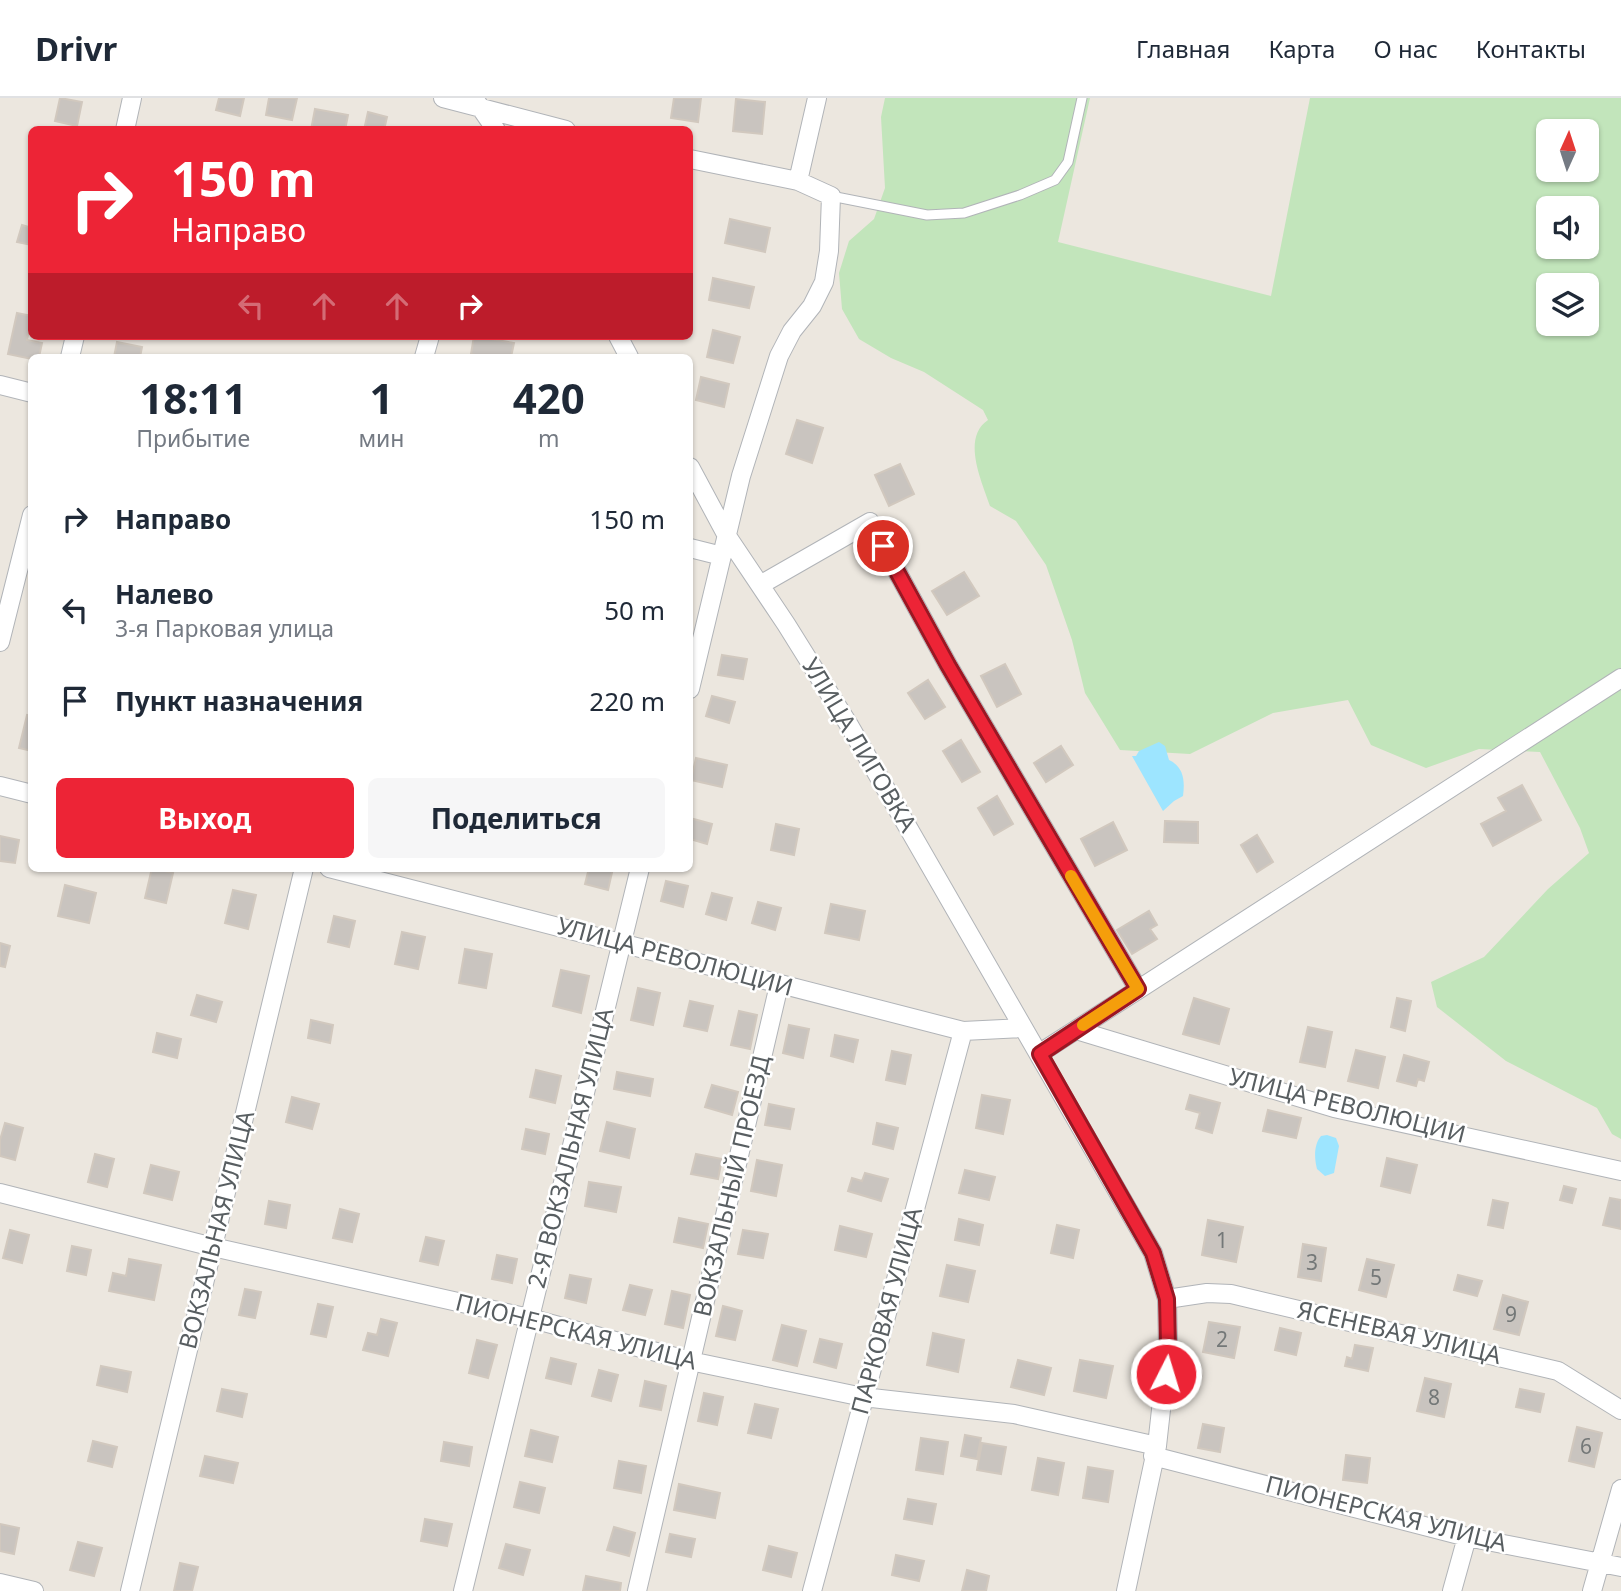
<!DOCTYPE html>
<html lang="ru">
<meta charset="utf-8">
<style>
:root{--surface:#fff;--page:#f6f6f7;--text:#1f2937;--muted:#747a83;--line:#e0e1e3;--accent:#ed2436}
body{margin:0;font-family:"Noto Sans",sans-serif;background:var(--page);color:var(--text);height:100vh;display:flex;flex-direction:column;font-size:26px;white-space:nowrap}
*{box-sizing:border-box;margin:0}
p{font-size:23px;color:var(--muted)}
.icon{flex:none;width:38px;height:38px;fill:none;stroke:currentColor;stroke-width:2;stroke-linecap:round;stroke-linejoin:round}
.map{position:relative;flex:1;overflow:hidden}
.drawer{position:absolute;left:28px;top:256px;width:665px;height:518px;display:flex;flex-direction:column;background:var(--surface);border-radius:10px;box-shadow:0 2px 5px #0004}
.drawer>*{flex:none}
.banner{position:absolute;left:28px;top:28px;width:665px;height:214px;border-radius:10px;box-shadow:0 2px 5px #0004;background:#ed2436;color:#fff;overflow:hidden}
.needle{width:46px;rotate:3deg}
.controls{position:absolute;left:1536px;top:21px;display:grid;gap:14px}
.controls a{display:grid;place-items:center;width:63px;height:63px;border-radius:10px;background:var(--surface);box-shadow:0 2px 5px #0004;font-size:35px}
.pin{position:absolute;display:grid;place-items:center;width:60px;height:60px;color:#fff;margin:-30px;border:4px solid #fff;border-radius:50%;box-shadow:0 2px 7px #0007}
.me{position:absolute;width:77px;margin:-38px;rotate:5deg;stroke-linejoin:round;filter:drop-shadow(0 0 5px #0008)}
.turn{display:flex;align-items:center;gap:24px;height:147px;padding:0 28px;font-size:32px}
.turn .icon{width:91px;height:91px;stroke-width:2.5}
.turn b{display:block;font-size:49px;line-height:60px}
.lanes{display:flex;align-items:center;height:66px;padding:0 28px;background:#0003;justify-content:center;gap:35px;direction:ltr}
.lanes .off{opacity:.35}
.eta{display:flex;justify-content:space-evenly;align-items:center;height:119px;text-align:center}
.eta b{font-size:42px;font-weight:700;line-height:49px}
.action{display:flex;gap:14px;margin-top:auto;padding:14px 28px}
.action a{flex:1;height:80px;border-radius:10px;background:var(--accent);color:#fff;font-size:28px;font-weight:700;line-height:80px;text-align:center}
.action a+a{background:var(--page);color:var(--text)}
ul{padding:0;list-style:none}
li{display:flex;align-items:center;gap:21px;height:91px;padding:0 28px}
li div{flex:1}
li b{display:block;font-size:26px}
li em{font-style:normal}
header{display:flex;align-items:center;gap:42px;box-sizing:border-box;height:98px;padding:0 35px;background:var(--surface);border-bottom:2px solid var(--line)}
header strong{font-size:33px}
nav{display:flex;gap:38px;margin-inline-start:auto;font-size:24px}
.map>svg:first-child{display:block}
.green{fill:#c2e5bb;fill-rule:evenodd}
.water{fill:#9de5ff}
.building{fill:#c9c4bf;stroke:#d1c8be;stroke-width:2}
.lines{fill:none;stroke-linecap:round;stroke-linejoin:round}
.service-casing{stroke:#b1b4b8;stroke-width:11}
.minor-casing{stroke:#b1b4b8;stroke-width:20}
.service{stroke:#fff;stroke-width:9}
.minor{stroke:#fff;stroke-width:18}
.route-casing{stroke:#9a1723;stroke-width:18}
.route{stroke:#ed2436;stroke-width:12}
.slow{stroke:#f59e0b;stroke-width:12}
.labels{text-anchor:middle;stroke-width:5;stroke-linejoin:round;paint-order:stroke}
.number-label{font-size:21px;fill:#747878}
.street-label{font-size:24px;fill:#585e61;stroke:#fff}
</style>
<header>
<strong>Drivr</strong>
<nav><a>Главная</a><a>Карта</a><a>О нас</a><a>Контакты</a></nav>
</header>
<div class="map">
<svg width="1621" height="1493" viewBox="0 0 1621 1493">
<rect width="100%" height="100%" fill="#ece7df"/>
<path class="green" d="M885 0H1090L1058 144 1271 198 1310 0H1621V1041L1612 1036 1597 1010 1506 963 1437 909 1431 884 1484 859 1548 791 1589 755 1580 730 1540 654 1479 651 1426 670 1371 647 1348 602 1273 615 1190 656 1120 652 1085 595 1072 542 1046 467 1016 423 990 408C982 384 961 340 988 322L983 312 924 274 891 260 859 241 842 211 839 175 849 143 874 121 885 90 881 19ZM1549 33H1587V72H1549ZM1549 110H1587V149H1549ZM1549 187H1587V226H1549Z"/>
<path class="water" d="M1159 644 1165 648 1169 662C1184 669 1185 683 1183 698L1174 703 1163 713 1132 658H1136L1139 653Z
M1327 1037 1336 1040 1339 1048 1334 1075 1325 1078 1317 1071C1314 1060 1314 1046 1321 1038Z"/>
<path class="building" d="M60 0 82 4 77 28 55 23Z
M219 0H244L240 18 216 12Z
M269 0H297L292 22 266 17Z
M674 0H701L698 24 671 20Z
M736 1 765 4 762 36 733 33Z
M315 11 348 17 345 32H311Z
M368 14 387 19 384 32H364Z
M730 121 770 130 765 154 725 145Z
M22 127 32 130V147L17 144Z
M713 180 754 189 749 210 709 202Z
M17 215 32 218 27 242 42 245 39 259H32V261L8 256Z
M713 232 740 239 733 265 707 259Z
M474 238 514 245 511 259H484L471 256Z
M117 244 142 249 140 259H114Z
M701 279 729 286 724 309 696 302Z
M797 322 823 330 812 365 786 356Z
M900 366 914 396 889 408 875 377Z
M964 474 979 498 947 517 932 493Z
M722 557 747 561 743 581 718 577Z
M1005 566 1021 596 997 609 981 578Z
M928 582 945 609 925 621 908 595Z
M712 598 735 604 729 625 706 618Z
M27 617 32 619V653L19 650Z
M961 642 980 674 962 684 943 653Z
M1061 648 1073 667 1046 684 1034 665Z
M696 660 727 667 722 689 691 682Z
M1522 687 1541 722 1493 748 1481 726 1506 713 1498 700Z
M997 698 1013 726 994 737 978 710Z
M690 720 712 726 707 746 690 741Z
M1165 723 1198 724V745L1164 744Z
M1113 724 1127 752 1095 768 1081 741Z
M776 726 799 731 794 757 771 752Z
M1257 737 1273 764 1257 774 1241 747Z
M0 738 19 742 15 765 0 763Z
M152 770 173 775 166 805 145 800Z
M589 770H613L608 792 585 786Z
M666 783 688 788 683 809 661 803Z
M65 787 96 795 89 825 58 818Z
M233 792 256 797 248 831 225 825Z
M712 795 732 800 726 822 706 816Z
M758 804 781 810 775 832 752 825Z
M831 806 865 813 859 842 825 835Z
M1149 813 1157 827 1150 831 1157 841 1132 856 1117 832Z
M334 818 355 823 349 849 328 844Z
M402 834 425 839 418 871 395 866Z
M0 845 10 848 5 869 0 868Z
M465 851 492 856 486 890 459 885Z
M561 872 589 878 581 915 553 908Z
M638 890 660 895 653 927 631 922Z
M197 897 222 904 216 924 191 917Z
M1194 900 1229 911 1219 946 1183 936Z
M1397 900 1411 903 1405 933 1391 929Z
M690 903 713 908 707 933 684 928Z
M739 913 757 917 750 951 731 947Z
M311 922 333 927 330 945 308 940Z
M789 927 809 931 803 960 783 955Z
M1308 929 1332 934 1325 969 1300 964Z
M157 935 181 941 177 960 153 954Z
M835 937 858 942 853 964 831 958Z
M1356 952 1385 959 1378 990 1348 983Z
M892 953 911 957 905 986 886 982Z
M1404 957 1429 964 1424 983 1418 981 1416 988 1397 983Z
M536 972 561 978 555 1005 530 999Z
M617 974 653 981 650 998 614 991Z
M712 987 738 994 732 1017 705 1009Z
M982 997 1010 1002 1003 1036 976 1030Z
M1190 997 1220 1005 1212 1035 1196 1030 1200 1015 1186 1011Z
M292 999 319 1006 312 1031 286 1024Z
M769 1006 794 1011 790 1031 765 1027Z
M1268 1012 1301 1020 1296 1040 1263 1033Z
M607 1024 635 1031 629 1060 600 1053Z
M5 1025 23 1030 15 1062 0 1058V1042Z
M877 1025 898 1030 893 1051 873 1046Z
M526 1031 549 1036 545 1056 522 1051Z
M95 1056 114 1061 107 1089 88 1084Z
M696 1056 722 1061 718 1081 691 1076Z
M1387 1060 1417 1067 1410 1095 1381 1088Z
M757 1062 782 1067 776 1098 751 1093Z
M151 1067 179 1074 172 1102 144 1095Z
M965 1072 995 1079 989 1102 959 1095Z
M865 1075 888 1081 881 1103 848 1093 852 1080 862 1083Z
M589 1084 621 1089 616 1114 585 1108Z
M1564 1088 1576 1091 1572 1105 1560 1102Z
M1610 1100 1621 1102V1131L1603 1127Z
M1493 1102 1508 1105 1503 1130 1488 1127Z
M269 1103 290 1107 286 1130 265 1126Z
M340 1111 359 1116 352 1144 333 1140Z
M679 1120 708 1126 703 1150 674 1144Z
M959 1121 983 1127 979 1147 955 1142Z
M1208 1122 1243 1129 1236 1164 1202 1157Z
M1057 1127 1079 1132 1073 1160 1051 1155Z
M840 1128 872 1136 866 1159 835 1152Z
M10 1132 29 1137 22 1165 3 1160Z
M743 1132 768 1136 763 1160 738 1156Z
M426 1139 444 1143 438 1167 420 1163Z
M1303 1146 1326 1150 1321 1183 1298 1179Z
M72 1148 91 1152 86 1177 67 1173Z
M497 1157 517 1161 512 1185 492 1181Z
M129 1161 161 1167 154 1202 109 1193 113 1175 126 1178Z
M1367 1161 1394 1167 1386 1199 1359 1192Z
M947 1167 975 1173 968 1204 940 1198Z
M570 1177 591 1181 586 1205 565 1200Z
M1458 1177 1482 1183 1477 1198 1454 1192Z
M630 1187 652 1192 645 1217 623 1212Z
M245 1191 261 1194 255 1220 239 1217Z
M672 1193 690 1197 683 1230 665 1226Z
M1503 1197 1528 1204 1519 1237 1494 1231Z
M318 1206 333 1209 326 1239 311 1236Z
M723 1208 742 1213 735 1242 716 1238Z
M381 1221 397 1225 388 1258 363 1252 368 1235 377 1237Z
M1209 1224 1240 1229 1234 1260 1203 1254Z
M782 1227 806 1233 797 1268 773 1262Z
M1280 1230 1301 1235 1296 1257 1275 1252Z
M933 1235 964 1242 958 1274 927 1267Z
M820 1241 842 1246 836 1270 814 1264Z
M477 1242 497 1247 488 1280 469 1275Z
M1355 1247 1373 1250 1368 1273 1345 1268 1347 1259 1352 1261Z
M551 1260 576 1266 571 1286 546 1280Z
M1018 1262 1051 1270 1044 1297 1011 1289Z
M1080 1262 1113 1268 1106 1300 1074 1293Z
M101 1268 131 1274 127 1294 97 1287Z
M599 1272 618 1277 611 1303 592 1298Z
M1425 1280 1451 1286 1444 1319 1417 1313Z
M645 1283 666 1288 661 1312 640 1308Z
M222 1291 247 1296 242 1319 217 1313Z
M1520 1291 1544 1296 1540 1314 1516 1309Z
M704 1295 723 1299 717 1327 698 1323Z
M755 1306 778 1311 771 1340 748 1335Z
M1203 1326 1224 1330 1220 1354 1198 1350Z
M1577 1329 1602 1335 1594 1369 1569 1363Z
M531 1332 558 1339 552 1364 525 1358Z
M965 1337 981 1340 977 1361 961 1358Z
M921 1340 948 1344 943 1376 916 1372Z
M93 1343 117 1349 112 1369 88 1363Z
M444 1344 472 1349 469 1368 441 1363Z
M982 1345 1006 1349 1001 1376 977 1372Z
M1346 1357 1370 1360 1367 1385 1343 1382Z
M205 1358 238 1365 233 1385 200 1378Z
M1038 1360 1064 1365 1058 1397 1032 1392Z
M619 1363 646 1368 641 1395 614 1390Z
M1088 1369 1113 1373 1108 1404 1083 1400Z
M520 1384 545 1390 539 1415 514 1409Z
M679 1386 720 1395 715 1420 674 1412Z
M908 1401 936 1406 932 1426 904 1421Z
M425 1421 452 1426 447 1448 421 1443Z
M0 1426 19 1430 14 1456 0 1453Z
M614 1429 635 1435 629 1458 607 1452Z
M670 1436 695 1441 691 1459 666 1454Z
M78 1444 102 1450 94 1478 70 1472Z
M506 1446 530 1452 523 1477 499 1470Z
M769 1448 797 1455 791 1479 763 1472Z
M896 1457 924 1463 919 1483 892 1477Z
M180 1465 198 1469 192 1493H174Z
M967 1472 989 1478 986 1493H962Z
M586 1478 621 1485 620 1493H583Z"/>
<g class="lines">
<g class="service-casing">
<path id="service" d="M831 98 927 117 964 115 1020 97 1055 82 1068 64 1082 0"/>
</g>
<g class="minor-casing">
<path id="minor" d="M443 0 566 32
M478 6 496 32
M125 32 132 0
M690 61 798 83 831 98 829 153 824 184 812 208 792 233 779 258 741 378 690 591
M798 83 817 0
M618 238 629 259
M70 259 75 238
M424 259 430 238
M0 287 32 295
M690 369 727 438 786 526 849 627 1153 1155 1167 1201 1168 1248 1157 1348 1126 1493
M690 450 722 458
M760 487 870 424 948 567 1138 891
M0 544 32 417
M0 688 32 696
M329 770 963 933 1023 930
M1076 932 1334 1010 1621 1073
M1040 955 1621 580
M0 1095 213 1149 529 1220 690 1263 863 1299 1014 1316 1157 1348
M1167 1201 1207 1195 1231 1196 1558 1273 1621 1312
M1153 1358 1467 1439 1621 1469
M0 1485 34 1493
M130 1493 304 770
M463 1493 640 770
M637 1493 779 887
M812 1493 963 933
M1452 1493 1467 1439
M1592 1493 1621 1391"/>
</g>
<use href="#service" class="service"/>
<use href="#minor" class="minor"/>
</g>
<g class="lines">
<g class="route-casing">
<path id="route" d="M883 448 948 567 1138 891 1040 956 1153 1155 1167 1201 1168 1248 1166 1276"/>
</g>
<use href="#route" class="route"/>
<path class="slow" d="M1071 778 1138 891 1083 927"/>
</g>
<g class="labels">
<g class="number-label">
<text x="1222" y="1150">1</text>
<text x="1312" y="1172">3</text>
<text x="1376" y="1187">5</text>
<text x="1511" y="1224">9</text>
<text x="1222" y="1249">2</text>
<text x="1434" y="1307">8</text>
<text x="1586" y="1356">6</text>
</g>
<g class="street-label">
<text transform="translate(859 647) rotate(59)" y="8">УЛИЦА ЛИГОВКА</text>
<text transform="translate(675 859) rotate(15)" y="8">УЛИЦА РЕВОЛЮЦИИ</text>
<text transform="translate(1347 1008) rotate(14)" y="8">УЛИЦА РЕВОЛЮЦИИ</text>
<text transform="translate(571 1050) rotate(-76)" y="8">2-Я ВОКЗАЛЬНАЯ УЛИЦА</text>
<text transform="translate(732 1088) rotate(-77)" y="8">ВОКЗАЛЬНЫЙ ПРОЕЗД</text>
<text transform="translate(217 1132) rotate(-76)" y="8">ВОКЗАЛЬНАЯ УЛИЦА</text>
<text transform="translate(887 1213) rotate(-75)" y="8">ПАРКОВАЯ УЛИЦА</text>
<text transform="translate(576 1234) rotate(14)" y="8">ПИОНЕРСКАЯ УЛИЦА</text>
<text transform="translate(1399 1235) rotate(13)" y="8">ЯСЕНЕВАЯ УЛИЦА</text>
<text transform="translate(1386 1416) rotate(14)" y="8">ПИОНЕРСКАЯ УЛИЦА</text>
</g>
</g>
</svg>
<div class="controls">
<a><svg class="needle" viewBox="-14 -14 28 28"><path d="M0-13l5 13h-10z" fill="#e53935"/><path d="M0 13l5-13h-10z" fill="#747a83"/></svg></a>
<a><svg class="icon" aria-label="sound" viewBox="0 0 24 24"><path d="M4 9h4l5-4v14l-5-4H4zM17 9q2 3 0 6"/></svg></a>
<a><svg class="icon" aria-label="layers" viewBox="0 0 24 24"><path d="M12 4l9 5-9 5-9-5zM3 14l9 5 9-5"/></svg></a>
</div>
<div class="pin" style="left:883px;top:448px;background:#d93025"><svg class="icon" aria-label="arrive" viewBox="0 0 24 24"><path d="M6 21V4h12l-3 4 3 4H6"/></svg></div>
<svg class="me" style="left:1166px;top:1276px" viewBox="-20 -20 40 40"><circle r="17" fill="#ed2436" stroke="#fff" stroke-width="3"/><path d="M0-11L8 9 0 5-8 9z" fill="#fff"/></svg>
<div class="banner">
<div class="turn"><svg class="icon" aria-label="right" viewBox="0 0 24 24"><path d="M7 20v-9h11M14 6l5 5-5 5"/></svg><div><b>150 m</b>Направо</div></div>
<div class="lanes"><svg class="icon off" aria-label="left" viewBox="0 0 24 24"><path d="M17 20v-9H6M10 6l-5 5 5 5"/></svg><svg class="icon off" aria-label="ahead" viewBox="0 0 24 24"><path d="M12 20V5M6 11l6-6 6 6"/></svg><svg class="icon off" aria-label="ahead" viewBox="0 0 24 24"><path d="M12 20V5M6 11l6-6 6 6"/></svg><svg class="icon" aria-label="right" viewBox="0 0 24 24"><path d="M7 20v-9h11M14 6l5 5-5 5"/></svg></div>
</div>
<section class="drawer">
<div class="eta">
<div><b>18:11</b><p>Прибытие</p></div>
<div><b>1</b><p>мин</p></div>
<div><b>420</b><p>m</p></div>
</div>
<ul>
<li><svg class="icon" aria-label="right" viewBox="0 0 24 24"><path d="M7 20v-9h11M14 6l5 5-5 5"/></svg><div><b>Направо</b></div><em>150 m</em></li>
<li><svg class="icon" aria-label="left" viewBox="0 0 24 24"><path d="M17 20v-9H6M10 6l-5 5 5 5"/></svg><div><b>Налево</b><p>3-я Парковая улица</p></div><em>50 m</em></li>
<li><svg class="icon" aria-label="arrive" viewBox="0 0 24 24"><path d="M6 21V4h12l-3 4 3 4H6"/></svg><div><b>Пункт назначения</b></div><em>220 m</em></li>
</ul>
<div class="action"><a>Выход</a><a>Поделиться</a></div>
</section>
</div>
